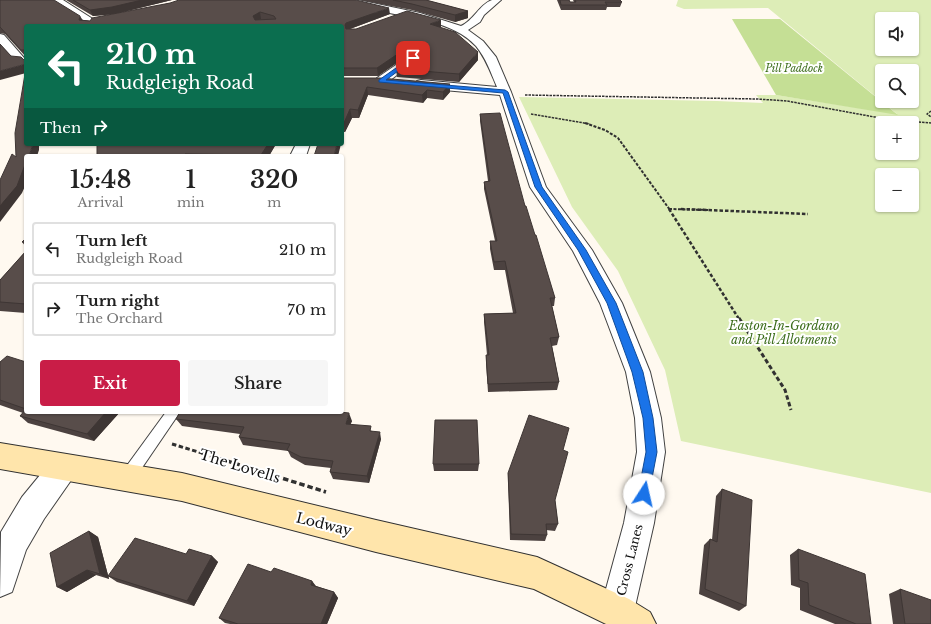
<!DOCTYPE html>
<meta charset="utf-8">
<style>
:root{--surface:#fff;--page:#f6f6f6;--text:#222;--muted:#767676;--line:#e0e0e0;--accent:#c91d47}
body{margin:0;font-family:"Libre Baskerville",serif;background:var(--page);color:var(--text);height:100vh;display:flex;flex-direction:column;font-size:15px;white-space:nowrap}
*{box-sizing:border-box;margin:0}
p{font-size:13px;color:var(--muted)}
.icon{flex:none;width:22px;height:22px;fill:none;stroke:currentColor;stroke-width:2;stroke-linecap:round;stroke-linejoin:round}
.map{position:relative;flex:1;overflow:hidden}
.side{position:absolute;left:24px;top:154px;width:320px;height:260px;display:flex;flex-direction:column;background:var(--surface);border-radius:4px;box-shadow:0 1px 3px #0004}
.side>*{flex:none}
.top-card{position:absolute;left:24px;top:24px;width:320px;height:122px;border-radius:4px;box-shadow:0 1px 3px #0004;background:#0b6e4f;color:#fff;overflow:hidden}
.buttons{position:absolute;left:875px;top:12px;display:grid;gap:8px}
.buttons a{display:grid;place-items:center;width:44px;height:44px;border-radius:4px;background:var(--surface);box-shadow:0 1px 3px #0004;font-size:20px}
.pin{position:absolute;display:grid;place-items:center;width:34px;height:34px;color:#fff;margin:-17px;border-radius:8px;box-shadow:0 2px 6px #0006}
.me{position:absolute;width:44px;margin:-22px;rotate:10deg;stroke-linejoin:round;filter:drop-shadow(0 0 3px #0008)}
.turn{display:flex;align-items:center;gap:14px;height:84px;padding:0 16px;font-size:18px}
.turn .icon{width:52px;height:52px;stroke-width:2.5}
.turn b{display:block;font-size:28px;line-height:34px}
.then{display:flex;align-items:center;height:38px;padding:0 16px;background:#0003;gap:8px;font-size:15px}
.eta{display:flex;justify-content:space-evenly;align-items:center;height:68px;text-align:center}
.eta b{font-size:24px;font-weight:600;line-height:28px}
.button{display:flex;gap:8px;margin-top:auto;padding:8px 16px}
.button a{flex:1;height:46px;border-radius:4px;background:var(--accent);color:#fff;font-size:16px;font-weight:600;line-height:46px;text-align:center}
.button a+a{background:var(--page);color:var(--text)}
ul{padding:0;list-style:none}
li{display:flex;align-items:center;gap:12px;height:54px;margin:0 8px 6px;padding:0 8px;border:2px solid var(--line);border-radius:4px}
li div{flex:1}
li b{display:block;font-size:15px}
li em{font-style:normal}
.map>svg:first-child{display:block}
.green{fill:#ddedb7;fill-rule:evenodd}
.forest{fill:#c5df95}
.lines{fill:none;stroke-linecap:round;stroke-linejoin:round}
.lane-casing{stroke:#424242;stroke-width:2}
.street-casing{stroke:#424242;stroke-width:2}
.secondary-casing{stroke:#313131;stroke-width:2}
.path-far4{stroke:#313131;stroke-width:1.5;stroke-dasharray:2.5 1;stroke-linecap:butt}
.path-far3{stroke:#313131;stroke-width:2;stroke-dasharray:3 1.5;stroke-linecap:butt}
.path-far2{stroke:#313131;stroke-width:2.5;stroke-dasharray:3.5 2;stroke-linecap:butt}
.path-far1{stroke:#313131;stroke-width:3;stroke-dasharray:4.5 2.5;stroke-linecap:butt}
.path{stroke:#313131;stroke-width:3.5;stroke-dasharray:5.5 3;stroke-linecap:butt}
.lane{fill:#fff;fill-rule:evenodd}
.street{fill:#fff;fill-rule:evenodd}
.secondary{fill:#ffe5ab;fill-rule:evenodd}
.wall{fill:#4c4240}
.shaded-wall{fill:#3e3634}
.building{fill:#584d4a;stroke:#3e3634;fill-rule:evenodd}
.route{fill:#1a73e8;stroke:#114b97}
.labels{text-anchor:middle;stroke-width:4;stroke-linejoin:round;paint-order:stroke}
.far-park-label{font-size:10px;font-style:italic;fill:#3b6c1a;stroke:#fff}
.park-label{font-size:12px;font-style:italic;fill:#3b6c1a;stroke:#fff}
.street-label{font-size:12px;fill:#0f0f0f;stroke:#fff}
.near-street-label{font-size:14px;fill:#0f0f0f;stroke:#fff}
</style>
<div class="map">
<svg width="931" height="624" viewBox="0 0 931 624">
<rect width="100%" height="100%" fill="#fff9f0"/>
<path class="green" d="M678 0H931V493L681 441 665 370 618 271 572 207 519 97 717 101 763 103 756 95H776L897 114 768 8 684 9 676 6ZM882 19H912V49H882ZM882 71H912V101H882ZM882 123H912V153H882ZM882 175H912V205H882Z"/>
<path class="forest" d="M732 19H780L898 115 776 95Z"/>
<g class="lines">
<g class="lane-casing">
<path id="lane" d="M166 412H180L133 481 128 483 123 481 121 476 123 471Z"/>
</g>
<g class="street-casing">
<path id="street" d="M7 0H63L96 21 93 26H83L86 22 58 5 11 3Z
M343 0H358L420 13 461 26C473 21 480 4 492 0 494 0 499 0 501 0L484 15 480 22 468 30 483 41 496 57 511 92 546 187 592 250 622 303 650 372 661 418 665 452 654 523 634 611 629 623H605L600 611 624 523 637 452 635 418 626 372 600 303 573 251 530 187 500 95 421 88 417 87 415 84 417 81 421 80 497 87C491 73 486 58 476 46 453 21 411 18 380 11 368 9 356 5 344 2Z
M0 34 4 35 25 59V63H17L0 44Z
M413 55 417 56 419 58 417 60 385 84H377L375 81 377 78 409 56Z
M296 144H310L306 156H290Z
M64 454 74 458 78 467 74 476 44 519 26 550 12 592 0 597 1 532 22 497 54 458Z"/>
</g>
<g class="secondary-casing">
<path id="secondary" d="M0 443 182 473 376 520 537 557 629 599 650 612 656 624H606L534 589 376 552 182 501 0 469Z"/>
</g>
<path class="path-far4" d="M525 95 757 99 787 101 891 120 931 123
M931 111 927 114 931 117
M531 114 590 124"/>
<path class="path-far3" d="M585 123 605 130 618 138 670 210
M669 209 709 210"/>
<path class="path-far2" d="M669 209 739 319
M681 209 808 214"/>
<path class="path-far1" d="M739 318 785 390 791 410
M172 444 205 454"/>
<path class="path" d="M202 453 326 492"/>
<use href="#lane" class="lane"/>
<use href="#street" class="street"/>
<use href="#secondary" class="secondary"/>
</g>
<path class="wall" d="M0 0 83 20 90 21 170 3 390 14 350 29H356L441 27H440L478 60 459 82 397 77 396 69 416 55H408L378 76H342V26H26V57L5 34 0 33Z
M66 0H172L115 14 93 16Z
M359 0H426L468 11V18L455 22 412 10Z
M555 0H569L570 2H574L573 0H620L622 2 620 7H607L606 10H561L557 0Z
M342 78 450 84V92L443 100 427 98 423 103 368 95 359 118H352L345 132H344L342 139Z
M480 114 525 206 555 298 554 306H552L559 337 557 345 552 346 559 382 557 390 488 392 486 363V355H487L484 322V314L513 313 505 270H494L490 249V241H495L484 189V182L488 181 480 121Z
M97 144H276L269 156H97Z
M26 238V247L22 242Z
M26 251V313L0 311V280Z
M0 362H26V412H120L94 441 28 423 20 416 23 413 0 405Z
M176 419 352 421 350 424 372 431 381 439 369 483 333 479 330 472 331 468 305 465 291 457 288 451 243 445 239 437 240 434 182 426Z
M563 450 555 500 558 524 555 531 546 530 547 535 545 541 510 540 508 480V473Z
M433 464H479L478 471H434Z
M722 489 746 606 739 611 699 594 704 545 710 539 712 540 716 496Z
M89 531 98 537 109 579 96 575 67 592 57 587Z
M798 549 871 624H835L800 610V588L791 585 790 555Z
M186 554 212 556 218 562 194 606 117 582 108 576Z
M271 572 312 581 316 586 334 592 338 598 327 624H230L225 623 219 618Z
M900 589 931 624H893L889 594Z"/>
<path class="shaded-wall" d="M142 0H172L115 14 93 16 90 10Z
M389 8 390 14 347 30 346 32 345 25 346 23Z
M468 11V18L455 22V15Z
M260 12 261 19 255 23 253 16Z
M80 16 84 22 79 20Z
M441 20V27L431 31 430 24Z
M408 47V55L378 76 377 68Z
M478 52V60L459 82V74Z
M26 64V73L0 80V71Z
M450 84V92L443 100V92Z
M367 87 368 95 359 118 358 110Z
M427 90V98L423 103 422 95Z
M350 109 352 118 345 132 344 123Z
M342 123 344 132 342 139Z
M33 144H39V150L37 156H29Z
M268 144H276L269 156H261V155Z
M337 144H341L338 156H334Z
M26 162V184L22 193 0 222V206Z
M106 412H120L94 441 87 434Z
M349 413 352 421 348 431 346 424Z
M380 432 381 439 369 483 367 476Z
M89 531 98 537 109 579 100 574Z
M212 556 218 562 194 606 187 601Z
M87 570 96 575 67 592 57 587Z
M312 581 316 587 311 585Z
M334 592 338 598 327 624H321Z"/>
<path class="building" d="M0 0H54L80 16 79 20 90 21 92 18 170 3 179 0H356L389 8 346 23 345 25 346 29H356L407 11 441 20 430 24 455 32 478 52 459 74 396 69 420 52 417 47H408L377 68H342V26H26V50H21L0 27ZM260 12 274 16 276 19 255 20 253 16Z
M73 0H142L112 7 90 10Z
M393 0H426L468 11 455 15 412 4Z
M560 0H569L570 2H576L575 0H620L622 2H605L607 5H561Z
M0 44 11 56 21 57 26 62V64L0 71Z
M25 74H26V144H33L29 156H26V162L17 186 0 206V180L12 154 16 157 15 133Z
M342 78H380L450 84 443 92 427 90 422 95 367 87 358 110 350 109 344 123H342V124Z
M500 113 525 206H526L535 235H536L555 298H550L559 337 550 338 559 382 488 384 486 355H489L484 314 516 313 505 261 494 262 490 241H497L484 182 490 181 480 114Z
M97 144H268L261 155 185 154 184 156H97Z
M318 144H337L334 156H314Z
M26 238V242H22Z
M26 251V304L0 302V280Z
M7 356 26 362V409L0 400V362Z
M26 409V412H106L87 434 20 416Z
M180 412H340L349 413 346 424 371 426 370 431 380 432 367 476 330 472 333 461 301 457 287 450 290 444 239 437 244 427 176 419Z
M529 415 569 428 563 450 568 452 555 500 558 524H546L547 535 511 534 508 473Z
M435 420H477L479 464H433Z
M722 489 752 500 746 606 705 589 710 539 717 542Z
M89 531 100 574 87 570 57 587 50 553Z
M135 538 186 554 189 549 212 556 187 601 108 576Z
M798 549 865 574 871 624H856L809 605 808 583 799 580Z
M248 564 271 572 274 568 312 581 311 585 334 592 321 624H238L219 618Z
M900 589 931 600V624H905Z"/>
<path class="route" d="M413 56 414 59 386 80 505 90 508 92 542 187 586 250 616 303 643 372 653 418 657 452 648 499 644 500 640 499 638 494 646 452 643 418 632 372 607 303 578 250 535 187 503 93 379 82V80Z"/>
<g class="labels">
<g class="far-park-label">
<text x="794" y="72">Pill Paddock</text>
</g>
<g class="park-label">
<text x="784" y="330">Easton-In-Gordano<tspan x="784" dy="14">and Pill Allotments</tspan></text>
</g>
<g class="street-label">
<text transform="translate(630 560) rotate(-76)" y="4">Cross Lanes</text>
</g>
<g class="near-street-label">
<text transform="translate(240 466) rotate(17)" y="5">The Lovells</text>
<text transform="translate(324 524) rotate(14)" y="5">Lodway</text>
</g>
</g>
</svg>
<div class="buttons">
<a><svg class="icon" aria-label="sound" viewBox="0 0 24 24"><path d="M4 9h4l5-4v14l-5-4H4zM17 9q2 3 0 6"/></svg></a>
<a><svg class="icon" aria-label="search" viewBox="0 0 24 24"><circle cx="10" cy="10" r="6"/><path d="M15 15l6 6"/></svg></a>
<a>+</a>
<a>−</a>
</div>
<div class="pin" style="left:413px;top:58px;background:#d93025"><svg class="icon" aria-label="arrive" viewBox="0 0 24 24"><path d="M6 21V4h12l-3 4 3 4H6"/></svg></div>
<svg class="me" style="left:644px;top:494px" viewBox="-20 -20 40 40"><circle r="19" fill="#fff"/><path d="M0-13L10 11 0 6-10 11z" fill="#1a73e8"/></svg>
<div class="top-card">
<div class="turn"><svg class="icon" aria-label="left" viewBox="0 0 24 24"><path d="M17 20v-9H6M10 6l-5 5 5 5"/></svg><div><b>210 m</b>Rudgleigh Road</div></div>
<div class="then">Then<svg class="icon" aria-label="right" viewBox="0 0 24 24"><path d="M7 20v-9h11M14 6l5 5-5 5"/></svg></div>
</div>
<section class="side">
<div class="eta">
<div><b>15:48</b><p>Arrival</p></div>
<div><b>1</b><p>min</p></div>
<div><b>320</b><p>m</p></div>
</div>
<ul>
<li><svg class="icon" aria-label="left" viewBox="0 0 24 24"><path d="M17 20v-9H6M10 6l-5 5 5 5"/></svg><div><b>Turn left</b><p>Rudgleigh Road</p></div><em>210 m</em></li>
<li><svg class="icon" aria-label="right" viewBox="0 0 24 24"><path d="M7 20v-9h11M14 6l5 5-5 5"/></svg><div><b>Turn right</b><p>The Orchard</p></div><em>70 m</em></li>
</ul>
<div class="button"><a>Exit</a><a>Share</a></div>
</section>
</div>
